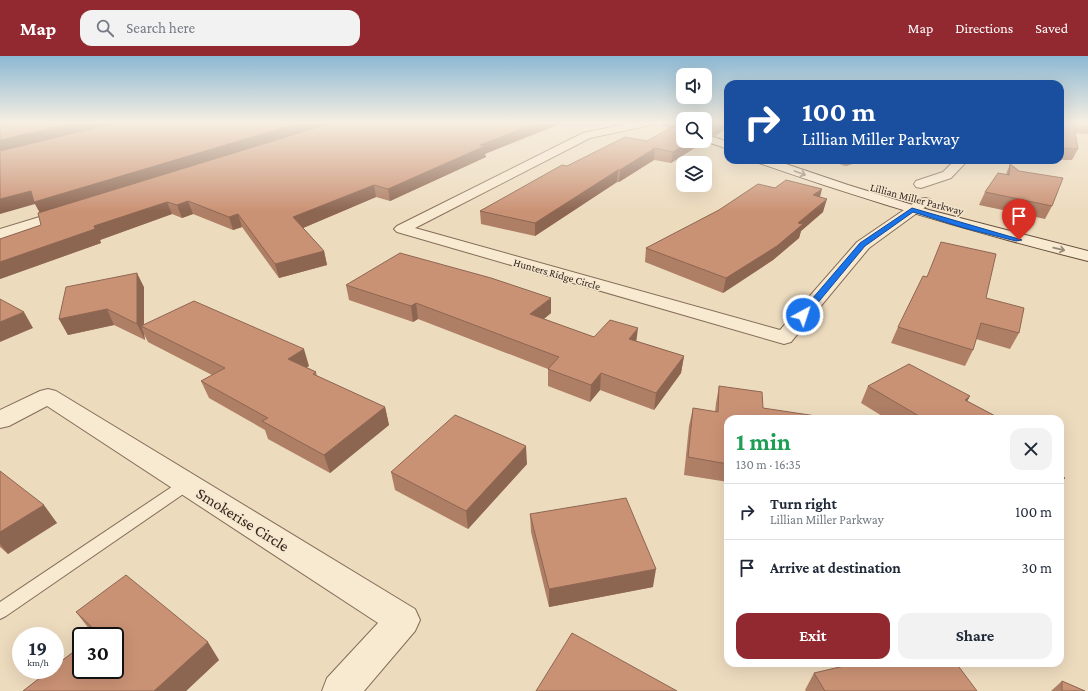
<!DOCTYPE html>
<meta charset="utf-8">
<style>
:root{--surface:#fff;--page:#f2f2f3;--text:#1f2937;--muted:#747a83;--line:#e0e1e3;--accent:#922931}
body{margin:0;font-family:"Crimson Pro",serif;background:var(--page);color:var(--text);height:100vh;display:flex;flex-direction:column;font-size:15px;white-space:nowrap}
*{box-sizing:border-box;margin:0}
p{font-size:13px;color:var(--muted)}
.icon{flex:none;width:22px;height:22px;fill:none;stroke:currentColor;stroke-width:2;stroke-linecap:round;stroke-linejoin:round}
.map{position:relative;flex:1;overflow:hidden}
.drawer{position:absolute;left:724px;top:359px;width:340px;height:252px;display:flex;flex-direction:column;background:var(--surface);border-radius:12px;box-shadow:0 4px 16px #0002}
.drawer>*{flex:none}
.guide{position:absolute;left:724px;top:24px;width:340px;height:84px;border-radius:12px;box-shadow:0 4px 16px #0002;background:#1a4fa0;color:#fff;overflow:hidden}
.tools{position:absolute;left:676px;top:12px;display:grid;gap:8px}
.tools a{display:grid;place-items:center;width:36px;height:36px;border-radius:8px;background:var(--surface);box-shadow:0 4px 16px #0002;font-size:20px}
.speed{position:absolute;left:12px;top:571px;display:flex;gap:8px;font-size:20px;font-weight:700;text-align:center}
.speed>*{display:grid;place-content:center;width:52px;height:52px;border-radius:50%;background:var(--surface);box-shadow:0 4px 16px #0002;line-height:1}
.speed small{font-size:10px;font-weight:400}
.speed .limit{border:2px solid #111;border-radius:6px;background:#fff;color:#111}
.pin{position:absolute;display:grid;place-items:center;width:34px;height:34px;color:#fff;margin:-41px -17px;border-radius:50% 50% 50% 0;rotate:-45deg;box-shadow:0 0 4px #0007}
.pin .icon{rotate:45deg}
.me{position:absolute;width:44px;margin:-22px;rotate:40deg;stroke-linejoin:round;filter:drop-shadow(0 0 3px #0008)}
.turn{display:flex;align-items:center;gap:14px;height:84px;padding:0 12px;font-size:18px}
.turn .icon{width:52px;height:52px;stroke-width:2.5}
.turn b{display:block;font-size:28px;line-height:34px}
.round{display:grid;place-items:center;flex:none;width:42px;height:42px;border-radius:12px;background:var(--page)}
.head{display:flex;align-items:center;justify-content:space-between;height:68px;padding:0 12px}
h1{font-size:24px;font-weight:700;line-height:30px;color:#1e9e55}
.action{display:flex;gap:8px;margin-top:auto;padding:8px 12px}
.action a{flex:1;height:46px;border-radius:12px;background:var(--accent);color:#fff;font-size:16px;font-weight:700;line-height:46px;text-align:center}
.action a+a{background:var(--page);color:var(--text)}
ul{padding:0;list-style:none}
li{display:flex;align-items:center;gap:12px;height:56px;padding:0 12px;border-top:1px solid var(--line)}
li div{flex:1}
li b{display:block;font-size:15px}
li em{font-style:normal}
header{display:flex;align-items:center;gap:24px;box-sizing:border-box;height:56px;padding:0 20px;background:var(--accent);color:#fff}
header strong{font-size:19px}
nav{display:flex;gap:22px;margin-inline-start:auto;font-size:14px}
.search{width:280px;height:36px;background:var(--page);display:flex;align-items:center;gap:10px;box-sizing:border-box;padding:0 14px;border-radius:12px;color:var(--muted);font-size:15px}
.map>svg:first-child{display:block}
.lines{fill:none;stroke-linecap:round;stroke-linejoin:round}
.service-casing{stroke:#846c57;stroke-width:2}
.minor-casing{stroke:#846c57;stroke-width:2}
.secondary-casing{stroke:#664d3b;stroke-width:2}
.service{fill:#f8e9d1;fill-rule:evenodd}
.minor{fill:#f8e9d1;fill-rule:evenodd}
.secondary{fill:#f8e9d1;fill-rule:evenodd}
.wall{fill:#ae7e65}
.shaded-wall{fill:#8d6652}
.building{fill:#ca9275;stroke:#8d6652}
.oneway{stroke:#968876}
.route{fill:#1a73e8;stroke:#114b97}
.labels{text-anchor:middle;stroke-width:3;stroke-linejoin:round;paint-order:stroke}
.far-street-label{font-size:11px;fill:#34261c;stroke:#f4e6ce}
.near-street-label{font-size:16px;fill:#34261c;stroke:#f4e6ce}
</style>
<header>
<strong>Map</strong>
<div class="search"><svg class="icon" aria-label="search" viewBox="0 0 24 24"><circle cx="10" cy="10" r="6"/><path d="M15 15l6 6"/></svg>Search here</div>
<nav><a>Map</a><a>Directions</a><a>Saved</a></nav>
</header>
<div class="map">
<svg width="1088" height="635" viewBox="0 0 1088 635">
<rect width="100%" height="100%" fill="#eddbbe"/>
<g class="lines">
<g class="service-casing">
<path id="service" d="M187 423 192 424 194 428 192 432 6 560 0 563V546L182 424Z"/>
</g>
<g class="minor-casing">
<path id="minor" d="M636 66H656L651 69 590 82 415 172 780 274 857 186 920 143 925 142 930 143 932 146 869 192 791 286 784 288 397 176 394 173 397 170 583 77Z
M955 104H968L951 122 921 132 916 131 914 128 916 125 943 116Z
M69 152 74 153 76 156 74 159 0 183V173Z
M48 333 56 335 415 553 420 564 415 575 364 635H322L327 622 378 567 47 350 9 370 0 372V354L40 335Z"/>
</g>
<g class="secondary-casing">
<path id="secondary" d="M663 66H677L683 68V75L664 68Z
M705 78 728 86V93L705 85Z
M757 104H774L848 129 929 154 1088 195V205C976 177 867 145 759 107Z"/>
</g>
<use href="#service" class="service"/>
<use href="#minor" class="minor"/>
<use href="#secondary" class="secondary"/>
</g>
<path class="wall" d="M0 66 485 98 486 101 390 145 376 141 303 172 324 195 327 209 279 222 242 171 233 174 193 158 182 162 172 158 100 184 101 187 0 223V183L41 169 40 156 35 148Z
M705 66H728V71L715 80 706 77 705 81Z
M1060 66H1088V78L1075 77 1078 93 1072 104H1060Z
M647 85 704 86 671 107 654 104 619 126H617L535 180 481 168 480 155 567 110Z
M826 104H867L845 110Z
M1010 108 1019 115 1052 150 1045 163 979 149 985 136 1006 118Z
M775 132 820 141 823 156 801 175 799 182 773 204 723 237 645 206 646 192Z
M346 229 551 257 544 263 594 281 637 285 684 300 681 317 654 354 600 334 590 346 548 330V313L418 263 413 266 349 244Z
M144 231V268L309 310 306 311 316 316 317 320 385 351 389 369 330 417 268 383 265 374 209 342 201 325 212 319 148 286 144 278 145 284 114 269 68 279 59 263Z
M986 242 1019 277 1010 293 976 283 973 294 965 310 891 287 898 271Z
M719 330 763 352 728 363V426L684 419 689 370 693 352 715 356 716 347Z
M868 330 970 340 967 345 1001 363H887L861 347Z
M527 408 468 473 395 434 391 416Z
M0 415 57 467 8 498 0 491Z
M530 458 653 531 549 551 531 476Z
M76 556 219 604 186 635H23L95 579 90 574Z
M814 617 977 635H806L805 634Z
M1062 625 1085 635H1051Z"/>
<path class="shaded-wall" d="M79 66H125L0 96V84Z
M303 66H338L41 159 35 148 0 158V143L31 135Z
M539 66H565L485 98 486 101 390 145 388 133 480 89Z
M722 66H728V71L715 80 716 69Z
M690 85H704V86L671 107 673 96Z
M655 92 654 104 619 126 620 114Z
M847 104H867L845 110Z
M618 114 617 126 535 180V167Z
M374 129 376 141 296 175 293 161Z
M822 133 819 145 813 139Z
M827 143 823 156 801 175 799 182 773 204 723 237 726 222 798 167Z
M188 145 193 158 182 162 177 149Z
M167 146 172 158 100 184 101 187 0 223V206L94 170Z
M238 158 242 171 233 174 229 161Z
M324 195 327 209 279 222 275 208Z
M137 217 144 231V272L141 270 144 278 145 284 137 268Z
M551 242V257L530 274V258Z
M416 247 418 263 413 266 411 250Z
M107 253 114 269 68 279 59 263Z
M24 256 33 272 0 286V266Z
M638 272 636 288 629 283Z
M304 293 309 310 293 320 288 303Z
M684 300 681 317 654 354 656 337Z
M601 317 600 334 590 346 591 329Z
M970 340 961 357 965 344Z
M385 351 389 369 330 417 324 399Z
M526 390 527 408 468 473 466 455Z
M1065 422 1060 429V426Z
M44 449 57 467 8 498 0 488V476Z
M656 513 653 531 549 551V533Z
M208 586 219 604 186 635H154Z"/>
<path class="building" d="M0 66H79L0 84Z
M119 66H303L34 146 31 135 0 143V95Z
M335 66H539L480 89 485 90 388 133 374 129 293 161 324 195 275 208 238 158 229 161 188 145 177 149 167 146 94 170 95 173 0 206V183L41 169 38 157Z
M681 66H683V85H690L673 96 655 92 620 114H618L535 167 480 155 562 109 567 110 625 81 647 85Z
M705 66H722L716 69 706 67V76H705Z
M1060 66H1088V68L1073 66 1078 93 1060 92Z
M1010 108 1019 115 1063 122 1052 150 985 136 998 117 1009 119Z
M786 124 822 133 813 139 827 143 798 167 803 168 777 190 726 222 646 192 719 154 758 128 775 132Z
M941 186 996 198 986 242 1024 252 1019 277 981 267 973 294 898 271 923 220 927 221Z
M400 197 491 222 551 242 530 258 594 281 610 264 638 272 629 283 684 300 656 337 601 317 591 329 548 313 559 301 416 247 411 250 346 229Z
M137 217V268L107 253 59 263 66 231Z
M0 243 24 256 0 266Z
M194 245 304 293 288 303 316 316 313 318 385 351 324 399 262 365 268 362 201 325 225 312 141 270Z
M909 308 970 340 965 344 1001 363H924L868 330Z
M719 330 762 336 763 352 836 363H728V408L688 401 693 352 718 356Z
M455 359 526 390 466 455 391 416Z
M0 415 44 449 0 476Z
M1060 419 1065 422 1060 426Z
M626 442 656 513 549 533 530 458Z
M126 519 208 586 154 635H23L50 614H55V610L81 590V614H115V580H94L98 577 76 556Z
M572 577 677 635H536Z
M857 607H956L977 635H825L814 617Z
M1062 625 1085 635H1062Z"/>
<defs><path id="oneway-shaft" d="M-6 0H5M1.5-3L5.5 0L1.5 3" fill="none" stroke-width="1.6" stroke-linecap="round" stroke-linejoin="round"/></defs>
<g class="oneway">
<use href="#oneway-shaft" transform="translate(800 117) rotate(20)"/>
<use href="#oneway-shaft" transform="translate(1059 193) rotate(13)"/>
</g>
<linearGradient id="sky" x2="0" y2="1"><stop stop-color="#8cb8d3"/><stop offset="0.43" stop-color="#f7efe2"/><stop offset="1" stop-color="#f7efe2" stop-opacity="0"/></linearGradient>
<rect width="1088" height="155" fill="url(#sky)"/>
<path class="route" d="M912 152 1022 184 1016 185 964 172 913 156 865 190 806 261H800V257L860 187Z"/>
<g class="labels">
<g class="far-street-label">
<text transform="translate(917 143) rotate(15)" y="4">Lillian Miller Parkway</text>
<text transform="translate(557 218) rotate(16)" y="4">Hunters Ridge Circle</text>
</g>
<g class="near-street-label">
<text transform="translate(243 463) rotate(32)" y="6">Smokerise Circle</text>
</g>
</g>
</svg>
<div class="tools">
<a><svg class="icon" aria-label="sound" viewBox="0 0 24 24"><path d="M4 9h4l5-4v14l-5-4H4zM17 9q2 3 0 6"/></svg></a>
<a><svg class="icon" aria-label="search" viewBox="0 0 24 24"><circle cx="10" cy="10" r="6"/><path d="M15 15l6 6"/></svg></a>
<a><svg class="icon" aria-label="layers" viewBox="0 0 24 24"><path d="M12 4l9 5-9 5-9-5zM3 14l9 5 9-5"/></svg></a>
</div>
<div class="speed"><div>19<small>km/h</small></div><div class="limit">30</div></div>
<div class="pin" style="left:1019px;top:184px;background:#d93025"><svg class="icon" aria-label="arrive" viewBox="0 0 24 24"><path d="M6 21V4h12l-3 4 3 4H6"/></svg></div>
<svg class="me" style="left:803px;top:259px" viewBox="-20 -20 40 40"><circle r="17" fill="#1a73e8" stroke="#fff" stroke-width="3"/><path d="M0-11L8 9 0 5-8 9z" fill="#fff"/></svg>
<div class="guide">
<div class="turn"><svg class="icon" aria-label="right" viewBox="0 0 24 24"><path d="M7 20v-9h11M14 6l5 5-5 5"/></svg><div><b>100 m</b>Lillian Miller Parkway</div></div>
</div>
<section class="drawer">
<div class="head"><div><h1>1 min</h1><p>130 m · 16:35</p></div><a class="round"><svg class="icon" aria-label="close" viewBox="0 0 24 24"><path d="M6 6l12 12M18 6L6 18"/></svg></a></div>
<ul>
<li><svg class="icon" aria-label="right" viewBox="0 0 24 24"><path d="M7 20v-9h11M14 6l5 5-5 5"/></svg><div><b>Turn right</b><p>Lillian Miller Parkway</p></div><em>100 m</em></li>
<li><svg class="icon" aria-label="arrive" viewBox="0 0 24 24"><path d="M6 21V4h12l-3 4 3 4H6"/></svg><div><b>Arrive at destination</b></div><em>30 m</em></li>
</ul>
<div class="action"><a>Exit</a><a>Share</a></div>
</section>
</div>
